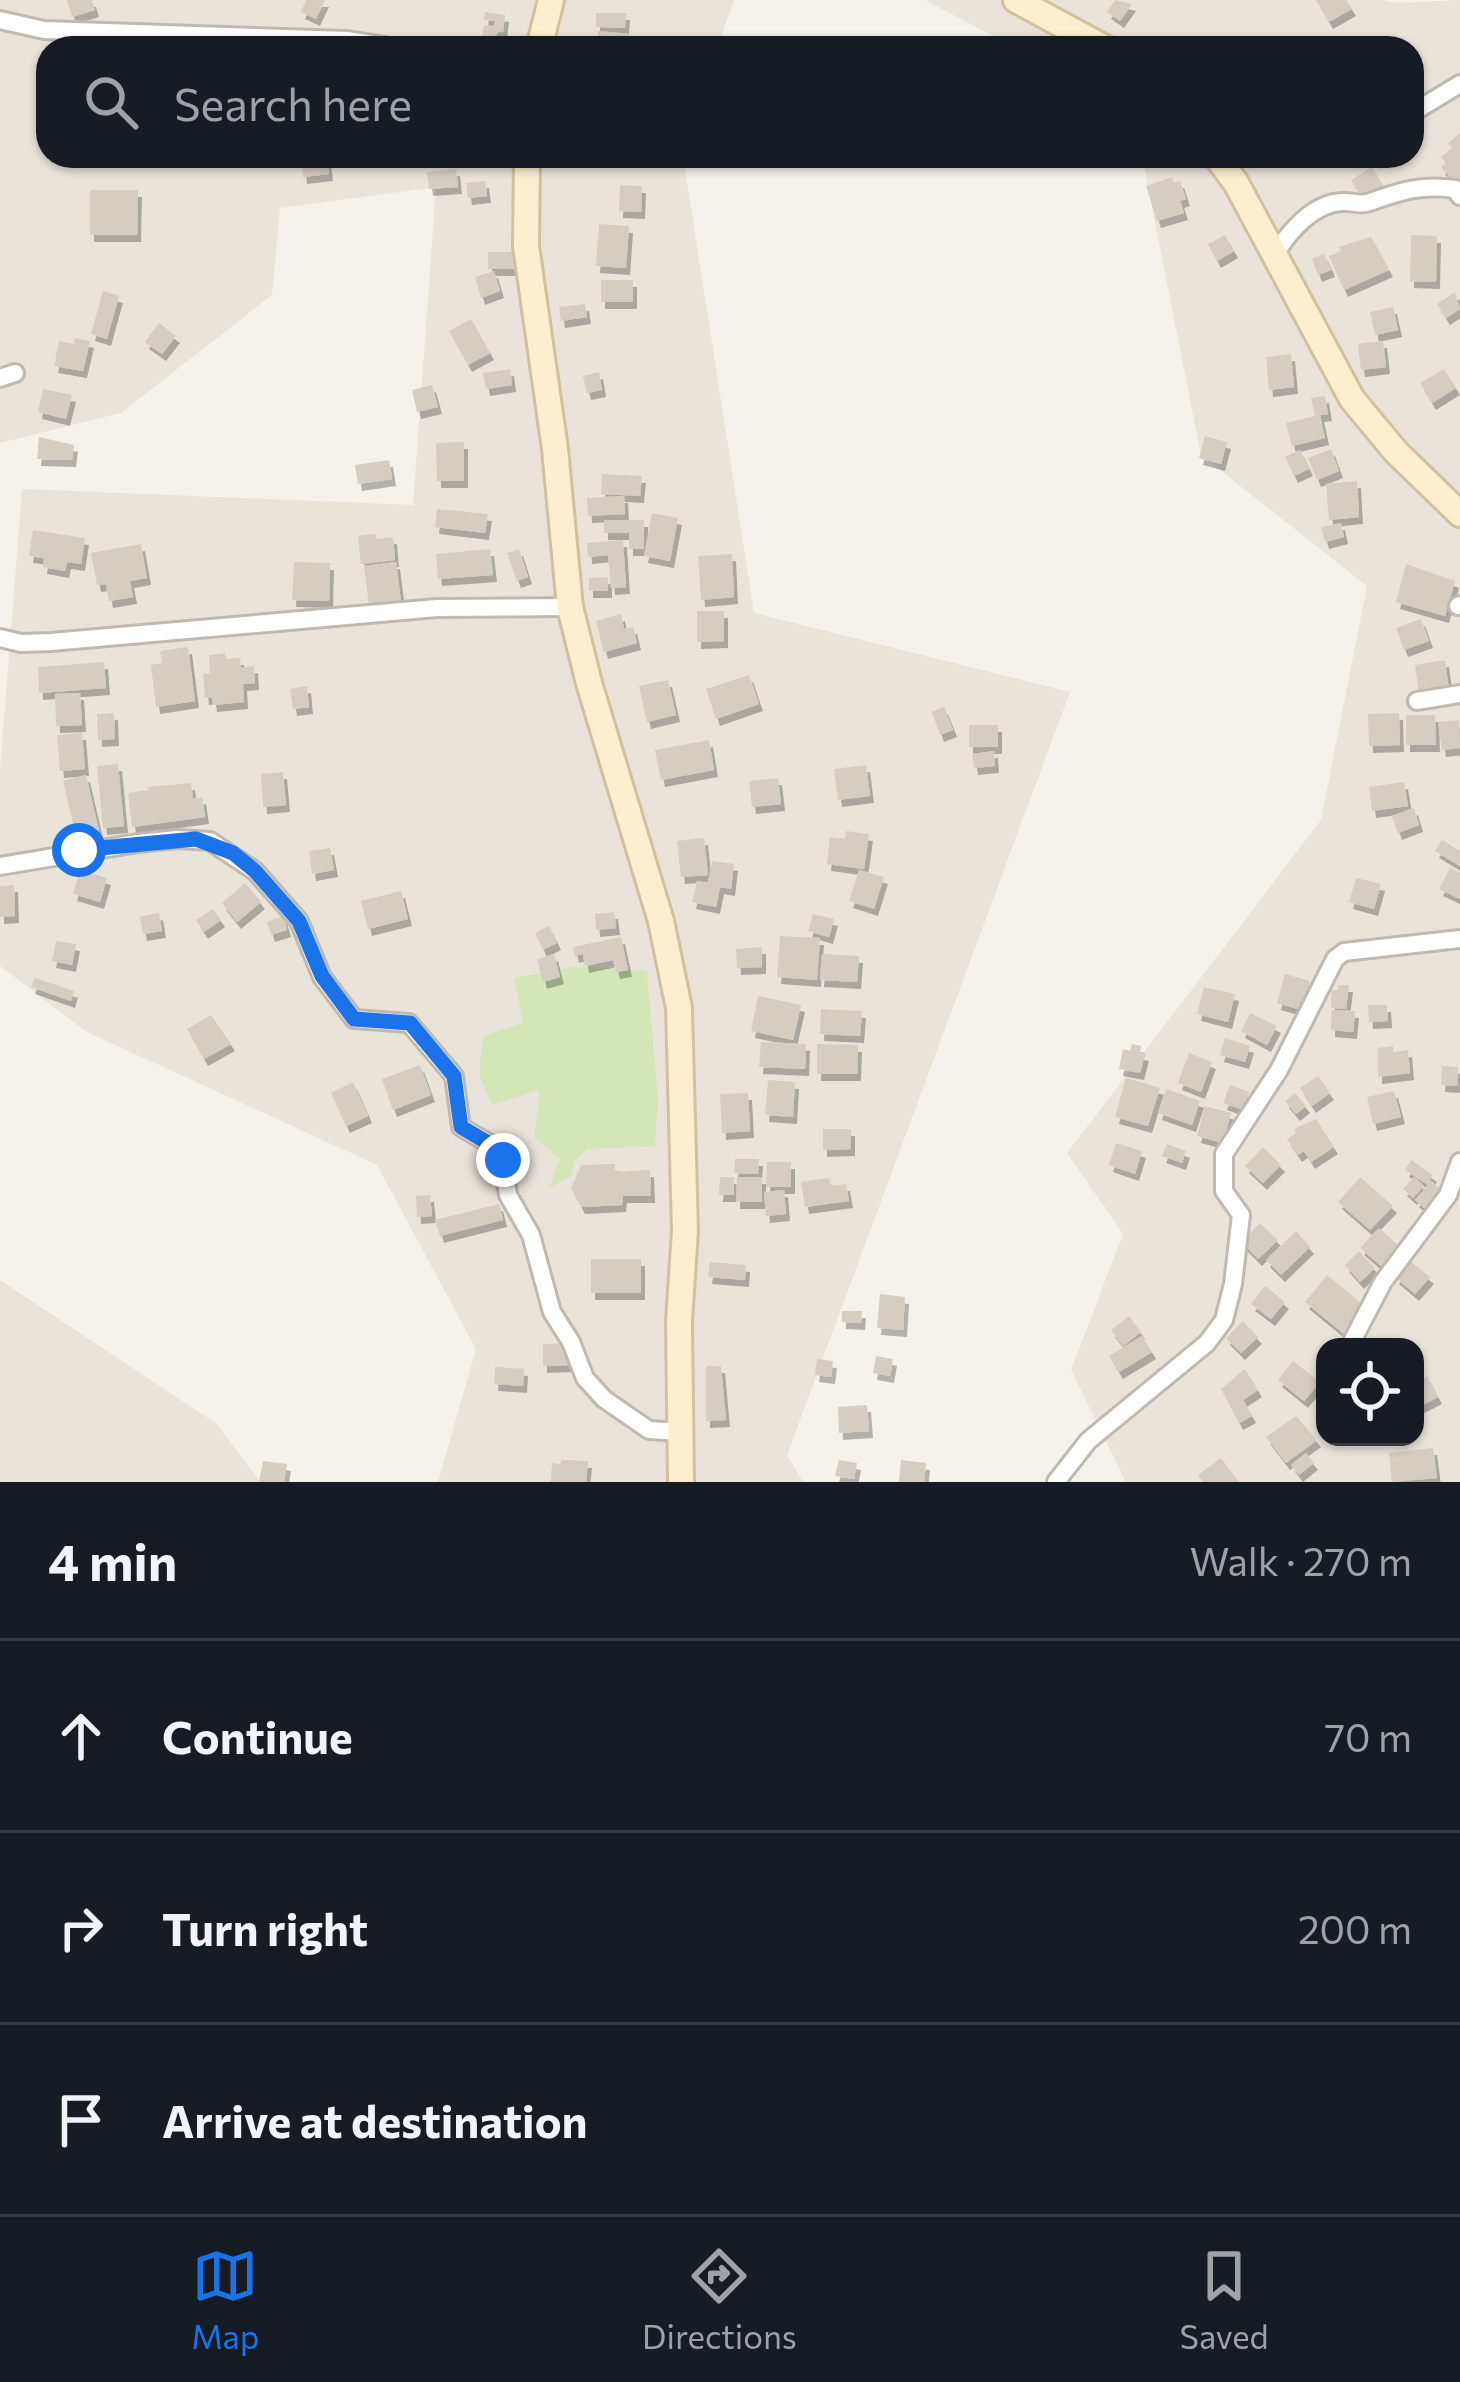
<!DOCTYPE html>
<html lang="en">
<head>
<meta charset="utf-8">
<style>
  body { margin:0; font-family:Commissioner,sans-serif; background:#242831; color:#f1f3f6 }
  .controls { position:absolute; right:36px; bottom:36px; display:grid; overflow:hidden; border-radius:24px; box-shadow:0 3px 9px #0004 }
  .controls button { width:108px; height:108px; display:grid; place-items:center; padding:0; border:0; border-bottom:3px solid #363941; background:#171b24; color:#f1f3f6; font:60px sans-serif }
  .stop { position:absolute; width:36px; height:36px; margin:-27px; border:9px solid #1a73e8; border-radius:50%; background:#fff }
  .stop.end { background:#1a73e8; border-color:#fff; box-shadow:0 3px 12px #0008 }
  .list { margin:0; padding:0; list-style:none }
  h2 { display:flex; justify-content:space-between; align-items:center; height:156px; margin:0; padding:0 48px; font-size:51px }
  h2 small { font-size:39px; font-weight:400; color:#9ea1a6 }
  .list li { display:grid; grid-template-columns:78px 1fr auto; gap:36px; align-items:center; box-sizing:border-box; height:192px; padding:0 48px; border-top:3px solid #363941 }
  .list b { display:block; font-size:45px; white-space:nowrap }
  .list em { font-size:39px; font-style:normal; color:#9ea1a6 }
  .icon { flex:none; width:66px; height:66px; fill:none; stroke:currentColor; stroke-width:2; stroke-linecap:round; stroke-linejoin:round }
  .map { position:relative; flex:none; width:1460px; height:1482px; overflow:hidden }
  .search { position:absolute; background:#171b24; box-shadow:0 3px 9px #0004; left:36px; right:36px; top:36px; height:132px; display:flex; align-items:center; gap:30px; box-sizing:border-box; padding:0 42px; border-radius:36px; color:#9ea1a6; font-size:45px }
  .sheet { height:732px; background:#171b24 }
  nav { display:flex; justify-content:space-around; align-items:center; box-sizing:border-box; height:168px; border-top:3px solid #363941; background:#171b24; font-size:33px; color:#9ea1a6 }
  nav a { display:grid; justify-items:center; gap:6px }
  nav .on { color:#1a73e8 }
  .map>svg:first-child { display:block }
</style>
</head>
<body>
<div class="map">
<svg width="1460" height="1482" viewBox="0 0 1460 1482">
  <defs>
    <filter id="shadow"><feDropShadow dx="4" dy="7" stdDeviation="0" flood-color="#0004"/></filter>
  </defs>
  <rect width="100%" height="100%" fill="#f5f2ec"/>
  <g fill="#e9e3da" fill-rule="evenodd">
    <path d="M0 0H734L717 48H48V156H683L754 613 1070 692 787 1455 803 1482H438L476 1349 377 1165 87 1032 0 966V770L22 489 413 505 436 187 280 208 272 295 121 413 0 443Z"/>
    <path d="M925 0H1383L1396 3 1460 0V1482H1126L1071 1370 1123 1234 1067 1153 1321 820 1367 586 1201 455 1142 156H1412V48H1016ZM1325 1347H1415V1437H1325Z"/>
    <path d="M0 1280 217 1424 260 1482H0Z"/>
  </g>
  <path fill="#d4e6b7" d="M577 966 647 971 658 1100 655 1146 587 1149 575 1160 571 1176 549 1188 560 1159 534 1137 540 1090 492 1105 479 1074 483 1036 523 1023 514 978Z"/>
  <g fill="#d6cdc2" filter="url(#shadow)">
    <path d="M67 0H92L95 10 72 17Z"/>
    <path d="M306 0H325L316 19 301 12Z"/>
    <path d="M1115 0 1132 4 1120 21 1107 12Z"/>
    <path d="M1316 0H1346L1352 9 1329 22Z"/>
    <path d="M485 12 505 15 503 32 497 31 496 39 482 37 484 25 494 26 495 21 484 20Z"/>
    <path d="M596 13H626L625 28 596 27Z"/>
    <path d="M598 31 629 34 628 48H598Z"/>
    <path d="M1460 133V184L1457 186 1441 167 1446 163 1441 157 1452 148 1448 143Z"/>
    <path d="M301 156H327L329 174 303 177Z"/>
    <path d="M1372 167 1385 189 1364 201 1351 180Z"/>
    <path d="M456 169 458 187 429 189 427 172Z"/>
    <path d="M1172 177 1174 183 1180 181 1186 199 1180 201 1184 213 1157 221 1146 186Z"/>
    <path d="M485 181 487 196 468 198 466 183Z"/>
    <path d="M620 185 642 186 641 212 619 211Z"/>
    <path d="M90 190H138L137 235H90Z"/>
    <path d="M599 224 629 226 626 268 596 266Z"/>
    <path d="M1225 235 1234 251 1217 261 1208 244Z"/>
    <path d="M1411 235 1437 236 1436 282 1410 281Z"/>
    <path d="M1371 237 1389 270 1344 290 1329 256 1341 251 1339 247Z"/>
    <rect x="488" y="252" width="26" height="17"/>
    <path d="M1324 254 1331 270 1318 275 1312 259Z"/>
    <path d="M494 271 500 291 481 298 475 277Z"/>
    <rect x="601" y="280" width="32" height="22"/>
    <path d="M103 291 119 296 107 339 91 334Z"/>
    <path d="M1455 292 1460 309 1446 318 1437 304Z"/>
    <path d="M585 304 587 317 561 321 559 307Z"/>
    <path d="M1393 307 1398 330 1375 335 1370 312Z"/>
    <path d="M471 319 490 353 468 365 449 331Z"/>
    <path d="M159 323 176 336 162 354 145 342Z"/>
    <path d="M75 338 90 341 83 371 54 366 59 341 74 344Z"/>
    <path d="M1383 341 1386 367 1361 370 1358 344Z"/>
    <path d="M1291 354 1294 387 1269 390 1266 357Z"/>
    <path d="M510 369 512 385 486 389 483 373Z"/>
    <path d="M1444 369 1456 388 1432 403 1420 383Z"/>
    <path d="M599 372 602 390 587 393 583 376Z"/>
    <path d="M432 385 438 407 417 412 412 390Z"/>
    <path d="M43 389 72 395 66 419 38 412Z"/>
    <path d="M1325 396 1328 414 1320 415 1325 438 1292 446 1286 423 1315 416 1311 398Z"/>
    <path d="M1205 436 1227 442 1221 464 1199 458Z"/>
    <path d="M39 437 74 445 72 460 37 459Z"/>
    <path d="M464 442V481H437L436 443Z"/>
    <path d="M1331 449 1339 471 1317 480 1308 458Z"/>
    <path d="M1300 450 1309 469 1294 476 1285 457Z"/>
    <path d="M389 460 392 479 358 484 355 465Z"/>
    <path d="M602 474 642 476 640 496 601 494Z"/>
    <path d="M1357 481 1359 517 1329 520 1326 484Z"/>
    <path d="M624 496 625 514 588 516 587 498Z"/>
    <path d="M437 509 488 514 485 533 435 527Z"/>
    <path d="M652 513 678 518 670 561 644 556Z"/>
    <path d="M604 520H644V549H629V533H604Z"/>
    <path d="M1341 523 1344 537 1325 542 1321 527Z"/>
    <path d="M33 530 85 538 81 564 67 562 65 571 43 567 44 558 29 556Z"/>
    <path d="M375 534 376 539 393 537 395 560 361 564 358 536Z"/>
    <path d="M623 540 626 587 611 588 608 555 588 557 587 543Z"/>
    <path d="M141 544 147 578 130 581 133 597 109 601 106 584 97 585 91 553Z"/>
    <path d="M490 549 493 575 438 579 436 554Z"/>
    <path d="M519 549 528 577 517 581 507 553Z"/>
    <path d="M732 554 734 597 701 600 698 556Z"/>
    <path d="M294 562 330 563 329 601 292 600Z"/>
    <path d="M396 562 402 609 370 613 364 566Z"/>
    <path d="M1406 564 1455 581 1445 616 1396 602Z"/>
    <path d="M608 577V591H589V578Z"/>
    <path d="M697 611H724V641L697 642Z"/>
    <path d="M621 614 624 629 633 627 637 643 604 652 596 621Z"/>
    <path d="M1421 619 1429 641 1404 650 1396 628Z"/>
    <path d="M188 647 195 701 156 707 151 665 162 663 160 651Z"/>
    <path d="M225 653 226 659 240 658 241 668 254 666 255 683 243 684 244 702 213 705 212 697 205 698 203 674 210 673 209 655Z"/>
    <path d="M1445 660 1449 690 1419 694 1415 665Z"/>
    <path d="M104 662 106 688 39 693 38 667Z"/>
    <path d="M749 675 759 704 716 719 706 689Z"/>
    <path d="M668 680 676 715 647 722 639 686Z"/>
    <path d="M307 686 309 707 293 709 290 689Z"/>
    <path d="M80 693 82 725 56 726 55 694Z"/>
    <path d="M944 707 953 730 940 735 932 712Z"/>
    <path d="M114 713 115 739 98 740 97 714Z"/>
    <path d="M1399 713 1400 745 1369 746 1368 714Z"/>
    <path d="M1406 715H1435L1436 745H1406Z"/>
    <path d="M1459 720 1460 748 1442 750 1438 722Z"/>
    <rect x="969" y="725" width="29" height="22"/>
    <path d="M82 733 85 769 60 771 57 735Z"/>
    <path d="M709 740 714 770 661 780 655 750Z"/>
    <path d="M994 751 995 766 974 768 972 754Z"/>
    <path d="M118 764 124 826 103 828 97 766Z"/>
    <path d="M866 765 870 796 838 800 834 769Z"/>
    <path d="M283 772 286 805 263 807 261 774Z"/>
    <path d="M86 775 99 831 76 836 63 781Z"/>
    <path d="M778 778 781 804 752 807 749 781Z"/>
    <path d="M1404 782 1408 806 1372 811 1369 787Z"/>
    <path d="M191 783 193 799 202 797 205 817 132 827 128 793 149 790 148 787Z"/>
    <path d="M1414 808 1419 825 1398 833 1392 816Z"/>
    <path d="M846 831 869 834 864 869 827 864 830 837 845 839Z"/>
    <path d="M704 838 708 875 681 877 677 841Z"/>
    <path d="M1442 840 1460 851V866L1435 851Z"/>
    <path d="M330 848 334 870 312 874 309 851Z"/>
    <path d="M712 861 734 864 731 889 720 887 716 907 692 902 697 881 708 883Z"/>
    <path d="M1450 868 1460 873V899L1439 889Z"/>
    <path d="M80 870 107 878 100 902 73 894Z"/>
    <path d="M859 870 884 877 874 909 849 901Z"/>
    <path d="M1356 878 1381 884 1374 909 1349 902Z"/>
    <path d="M245 883 261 902 237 922 222 903Z"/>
    <path d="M14 885 15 916 0 917V886Z"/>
    <path d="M401 891 408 919 368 929 361 901Z"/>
    <path d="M213 909 221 920 204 932 196 920Z"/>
    <path d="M614 912 616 928 596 930 595 914Z"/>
    <path d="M159 913 162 931 143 934 140 917Z"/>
    <path d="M813 914 834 919 829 937 808 931Z"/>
    <path d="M283 916 287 930 271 935 267 922Z"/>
    <path d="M549 926 557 943 543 950 535 933Z"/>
    <path d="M780 936 820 938 817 980 777 977Z"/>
    <path d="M621 937 628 970 616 972 613 960 585 966 583 954 575 956 573 947Z"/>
    <path d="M56 941 76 944 72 965 52 961Z"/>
    <path d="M762 947V967L737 968 736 949Z"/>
    <path d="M554 954 560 977 543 982 537 959Z"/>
    <path d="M822 954 859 956 857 982 820 980Z"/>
    <path d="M1285 974 1310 981 1301 1010 1277 1003Z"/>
    <path d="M35 978 74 991 71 1001 31 987Z"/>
    <path d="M1338 985H1349L1346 1009 1331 1008V990H1338Z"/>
    <path d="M1204 987 1235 994 1228 1022 1197 1014Z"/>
    <path d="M758 996 801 1005 793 1040 751 1031Z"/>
    <path d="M1368 1005H1387L1388 1021 1369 1022Z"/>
    <path d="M821 1009 862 1011 860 1036 820 1034Z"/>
    <path d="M1332 1010 1355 1011 1353 1032 1331 1030Z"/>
    <path d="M1250 1013 1277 1026 1267 1045 1241 1031Z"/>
    <path d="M211 1015 231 1044 204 1059 187 1029Z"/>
    <path d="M1225 1038 1250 1046 1245 1062 1220 1055Z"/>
    <path d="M761 1042 806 1044 805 1069 759 1067Z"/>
    <path d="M817 1044 858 1045 857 1074H817Z"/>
    <path d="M1132 1044 1141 1046 1140 1053 1145 1054 1140 1073 1119 1069 1123 1049 1130 1051Z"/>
    <path d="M1393 1046V1052L1408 1050 1410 1073 1378 1077V1048Z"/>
    <path d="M1189 1053 1212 1062 1201 1092 1178 1083Z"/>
    <path d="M420 1065 431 1095 393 1110 382 1079Z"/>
    <path d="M1442 1066 1458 1067 1457 1086 1441 1085Z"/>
    <path d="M1318 1076 1330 1093 1312 1106 1300 1088Z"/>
    <path d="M1126 1078 1160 1088 1148 1126 1115 1117Z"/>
    <path d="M768 1080 795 1082 793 1117 765 1115Z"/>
    <path d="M353 1082 368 1116 346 1126 331 1093Z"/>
    <path d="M1230 1085 1249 1092 1243 1110 1223 1103Z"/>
    <path d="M1166 1089 1200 1101 1192 1125 1158 1113Z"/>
    <path d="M1394 1091 1401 1117 1373 1124 1367 1097Z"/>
    <path d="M748 1093 750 1131 722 1133 720 1094Z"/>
    <path d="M1295 1093 1306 1106 1296 1114 1285 1101Z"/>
    <path d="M1205 1106 1231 1113 1223 1143 1197 1136Z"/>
    <path d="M1316 1119 1334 1147 1311 1162 1304 1151 1298 1155 1287 1139 1296 1133 1294 1129Z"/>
    <path d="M823 1129H851V1149L823 1150Z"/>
    <path d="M1116 1143 1142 1151 1135 1174 1109 1165Z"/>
    <path d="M1167 1144 1186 1151 1182 1163 1162 1156Z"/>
    <path d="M1263 1147 1281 1165 1263 1183 1245 1166Z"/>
    <path d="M735 1159H759L758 1174 734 1173Z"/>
    <path d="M1411 1160 1433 1175 1430 1180 1440 1189 1424 1208 1415 1200 1428 1185 1405 1170Z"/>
    <path d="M767 1162H791V1187H766Z"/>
    <path d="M615 1164V1172L650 1170 651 1196H623L622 1205 581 1207 571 1188 581 1165Z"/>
    <path d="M720 1177H734V1195H719Z"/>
    <path d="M737 1177H762V1202H736Z"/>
    <path d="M1360 1177 1393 1206 1370 1230 1338 1202Z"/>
    <path d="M1414 1177 1424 1186 1413 1198 1403 1189Z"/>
    <path d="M829 1178 831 1186 846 1184 849 1201 805 1207 801 1182Z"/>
    <path d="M784 1190 786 1214 766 1216 764 1192Z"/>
    <path d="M430 1195 432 1216 417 1217 416 1196Z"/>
    <path d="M499 1204 503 1220 440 1236 435 1220Z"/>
    <path d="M1260 1223 1278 1240 1258 1259 1241 1242Z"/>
    <path d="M1379 1228 1399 1246 1381 1266 1360 1248Z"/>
    <path d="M1296 1231 1310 1247 1281 1275 1266 1260Z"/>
    <path d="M1359 1251 1375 1268 1360 1282 1345 1265Z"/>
    <rect x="591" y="1259" width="50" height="34"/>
    <path d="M1409 1260 1430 1277 1415 1294 1395 1277Z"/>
    <path d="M710 1262 746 1265 745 1280 708 1277Z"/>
    <path d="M1327 1275 1366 1307 1344 1334 1305 1302Z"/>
    <path d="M1265 1286 1285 1302 1271 1319 1251 1304Z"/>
    <path d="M880 1294 905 1297 903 1330 877 1328Z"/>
    <path d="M842 1311H862L861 1323 842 1322Z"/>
    <path d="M1129 1316 1141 1332 1123 1346 1111 1330Z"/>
    <path d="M1243 1321 1258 1337 1241 1353 1226 1338Z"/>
    <path d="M1142 1336 1152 1352 1119 1372 1109 1356Z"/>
    <path d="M568 1343 569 1365 543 1366V1344Z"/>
    <path d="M876 1356 893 1359 890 1376 873 1373Z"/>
    <path d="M817 1359 833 1361 831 1377 815 1375Z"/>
    <path d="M1293 1361 1320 1382 1304 1401 1278 1380Z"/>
    <path d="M706 1366H721L726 1420 706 1421Z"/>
    <path d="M495 1367 524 1369 523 1386 494 1384Z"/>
    <path d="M1245 1369 1258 1390 1243 1400 1252 1416 1239 1423 1221 1389Z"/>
    <path d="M1427 1376 1438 1397 1415 1409V1383Z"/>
    <path d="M867 1405 869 1431 839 1433 838 1407Z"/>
    <path d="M1296 1416 1317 1440 1286 1463 1266 1437Z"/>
    <path d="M1433 1448 1437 1478 1392 1482 1389 1453Z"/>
    <path d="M1306 1453 1314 1463 1299 1475 1291 1465Z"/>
    <path d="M1221 1458 1239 1482H1203L1198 1475Z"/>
    <path d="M562 1460 588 1461 586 1482H551L552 1463 560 1464Z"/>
    <path d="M839 1460 857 1463 854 1479 835 1476Z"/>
    <path d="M901 1460 926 1463 924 1482H899Z"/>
    <path d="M263 1461 287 1464 284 1482H259Z"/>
  </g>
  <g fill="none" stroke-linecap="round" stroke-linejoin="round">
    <defs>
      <g id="street">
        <path d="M0 20 44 30 347 40 398 48"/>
        <path d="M1412 113 1460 84"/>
        <path d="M1275 254C1289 232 1313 203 1342 202 1353 201 1359 206 1370 202 1401 191 1422 184 1455 189L1460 196"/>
        <path d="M0 378 15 373"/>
        <path d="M1458 606 1460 605"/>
        <path d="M0 638 21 643 51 642 437 608 570 607"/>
        <path d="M1417 701 1460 694"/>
        <path d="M0 866 138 843 177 839 210 841 255 871 299 921 322 977 354 1019 409 1023 454 1076 461 1127 495 1147 503 1160 508 1195 531 1235 552 1312 571 1342 585 1378 604 1399 649 1430 681 1432"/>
        <path d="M1349 1347 1383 1282 1448 1195 1460 1162"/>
        <path d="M1056 1482 1088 1441 1207 1343 1224 1320 1233 1284 1241 1215 1224 1191V1154L1279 1070 1335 959 1344 952 1460 939"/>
      </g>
      <g id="secondary">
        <path d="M1016 0 1105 48"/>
        <path d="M539 48 551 0"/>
        <path d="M527 156 526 246 555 449 570 607 589 683 661 921 679 1008 685 1231 679 1321 681 1482"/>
        <path d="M1216 156 1236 183 1352 399 1396 452 1460 514"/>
      </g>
    </defs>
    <use href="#street" stroke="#c0b9af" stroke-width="22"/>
    <use href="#secondary" stroke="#d2c19e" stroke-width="30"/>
    <use href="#street" stroke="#fff" stroke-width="16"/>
    <use href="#secondary" stroke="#fceecf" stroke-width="24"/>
  </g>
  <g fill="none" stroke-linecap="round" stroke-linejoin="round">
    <path stroke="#1a73e8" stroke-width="15" d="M79 850 196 839 233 853 255 871 299 921 322 976 354 1019 410 1023 454 1076 461 1127 495 1147 503 1160"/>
  </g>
</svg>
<div class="controls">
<button><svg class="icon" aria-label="locate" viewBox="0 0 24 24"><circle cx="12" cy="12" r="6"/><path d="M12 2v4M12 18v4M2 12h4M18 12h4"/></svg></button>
</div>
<div class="stop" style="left:79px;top:850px"></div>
<div class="stop end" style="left:503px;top:1160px"></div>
<div class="search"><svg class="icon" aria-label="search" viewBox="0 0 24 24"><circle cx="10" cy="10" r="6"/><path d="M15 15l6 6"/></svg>Search here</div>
</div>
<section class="sheet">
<h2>4 min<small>Walk · 270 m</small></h2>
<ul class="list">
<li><svg class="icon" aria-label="ahead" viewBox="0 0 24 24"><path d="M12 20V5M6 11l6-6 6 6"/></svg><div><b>Continue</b></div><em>70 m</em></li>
<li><svg class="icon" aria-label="right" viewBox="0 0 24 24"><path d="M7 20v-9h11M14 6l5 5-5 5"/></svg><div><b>Turn right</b></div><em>200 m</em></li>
<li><svg class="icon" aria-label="arrive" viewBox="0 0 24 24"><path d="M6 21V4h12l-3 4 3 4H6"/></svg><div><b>Arrive at destination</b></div></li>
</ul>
</section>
<nav>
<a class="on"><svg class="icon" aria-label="map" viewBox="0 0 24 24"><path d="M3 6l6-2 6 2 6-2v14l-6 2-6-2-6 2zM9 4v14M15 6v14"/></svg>Map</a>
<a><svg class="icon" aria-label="directions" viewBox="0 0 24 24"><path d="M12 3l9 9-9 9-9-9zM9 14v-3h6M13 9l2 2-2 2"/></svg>Directions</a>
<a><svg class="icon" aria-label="saved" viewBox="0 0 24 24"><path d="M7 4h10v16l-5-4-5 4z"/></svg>Saved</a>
</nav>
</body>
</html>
